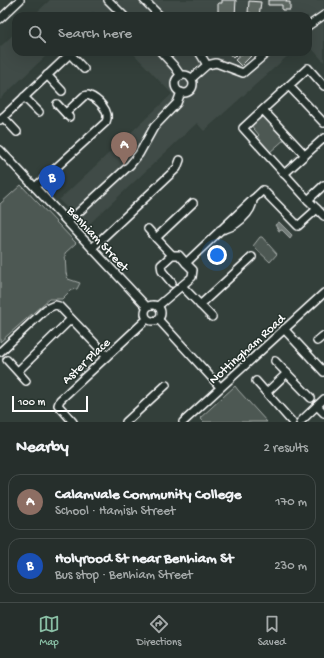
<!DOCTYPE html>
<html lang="en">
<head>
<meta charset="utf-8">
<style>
  body { margin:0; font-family:"Gochi Hand",sans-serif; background:#323b38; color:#f1f3f6 }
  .scale { position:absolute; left:12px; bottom:10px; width:76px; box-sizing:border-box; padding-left:4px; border:2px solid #fff; border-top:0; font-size:11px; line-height:14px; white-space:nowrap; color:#fff; -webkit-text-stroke:3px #26332d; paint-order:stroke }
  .you { position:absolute; left:217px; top:255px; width:14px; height:14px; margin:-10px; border:3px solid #fff; border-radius:50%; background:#1a73e8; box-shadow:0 0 0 6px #1a73e833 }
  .badge { display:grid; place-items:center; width:26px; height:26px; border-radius:50%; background:#8abfa5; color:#fff; font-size:13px; font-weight:700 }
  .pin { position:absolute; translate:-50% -33px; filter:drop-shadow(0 1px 2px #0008) }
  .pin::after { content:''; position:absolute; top:21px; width:14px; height:12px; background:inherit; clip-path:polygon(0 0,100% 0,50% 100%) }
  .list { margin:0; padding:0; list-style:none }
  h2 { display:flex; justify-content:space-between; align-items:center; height:52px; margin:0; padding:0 16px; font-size:17px }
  h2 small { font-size:13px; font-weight:400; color:#a4a9a9 }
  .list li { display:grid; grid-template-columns:26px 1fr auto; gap:12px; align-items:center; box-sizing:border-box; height:56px; margin:0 8px 8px; padding:0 8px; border:1px solid #424a48; border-radius:12px }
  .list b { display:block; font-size:15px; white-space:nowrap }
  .list p { margin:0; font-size:13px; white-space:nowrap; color:#a4a9a9 }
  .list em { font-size:13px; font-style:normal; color:#a4a9a9 }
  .icon { flex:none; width:22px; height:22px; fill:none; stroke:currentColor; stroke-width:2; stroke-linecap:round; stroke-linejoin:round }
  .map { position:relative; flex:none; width:324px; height:422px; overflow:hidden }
  .search { position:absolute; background:#262f2c; box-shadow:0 4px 16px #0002; left:12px; right:12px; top:12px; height:44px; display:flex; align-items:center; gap:10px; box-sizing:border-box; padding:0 14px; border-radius:12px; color:#a4a9a9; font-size:15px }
  .sheet { height:180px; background:#262f2c }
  nav { display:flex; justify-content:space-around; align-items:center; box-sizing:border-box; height:56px; border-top:1px solid #424a48; background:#262f2c; font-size:11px; color:#a4a9a9 }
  nav a { display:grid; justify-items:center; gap:2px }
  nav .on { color:#8abfa5 }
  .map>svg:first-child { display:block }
</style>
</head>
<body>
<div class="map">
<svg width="324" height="422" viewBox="0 0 324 422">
  <rect width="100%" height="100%" fill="#333f3a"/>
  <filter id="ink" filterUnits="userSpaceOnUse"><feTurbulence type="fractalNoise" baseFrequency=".025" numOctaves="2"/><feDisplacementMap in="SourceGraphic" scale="8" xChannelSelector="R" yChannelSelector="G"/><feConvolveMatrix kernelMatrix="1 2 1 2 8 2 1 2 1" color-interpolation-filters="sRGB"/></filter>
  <g filter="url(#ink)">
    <g fill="#404c47">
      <path d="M50 0H324V62L308 44V16H97L93 12 89 16H33Z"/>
      <path d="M16 32V52H50L0 99V47Z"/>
      <path d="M132 52H292L204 131 197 123 86 227 59 200 172 94Z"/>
    </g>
    <g fill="#4d5853" stroke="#a6aca9">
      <path d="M262 113 286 138 269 153 256 138 259 135 250 124Z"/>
      <path d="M21 185 76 243 65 253 66 273 68 279 80 283 77 289 71 290 62 299H49L0 342V204Z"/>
      <path d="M260 237H262L277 254 270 262 253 246Z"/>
      <path d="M235 386 238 390 267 422H204L200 418Z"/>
    </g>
    <path fill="#737b78" stroke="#abb0ae" d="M279 222 292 235 290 238 282 230 279 231 275 225Z"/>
    <g fill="#5f6964" stroke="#fff">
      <path d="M222 0H236L235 16H221V14H218V3H222Z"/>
      <path d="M268 0H287L286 2H290V10H282V5H268Z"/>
      <path d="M249 1 261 2 259 16H251V13H248Z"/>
      <path d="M228 52H239L233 58Z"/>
      <path d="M244 52H246L251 56 241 66 235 60Z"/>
    </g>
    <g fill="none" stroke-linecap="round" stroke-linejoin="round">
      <defs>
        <g id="minor">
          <path d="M108 0 124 16"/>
          <path d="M144 0 160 16"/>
          <path d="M0 19 20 0"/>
          <path d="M308 26 324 15"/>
          <path d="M161 52 174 66 181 76"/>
          <path d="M199 52 207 65"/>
          <path d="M70 54 84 69"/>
          <path d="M47 75 62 91"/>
          <circle cx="184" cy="84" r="9"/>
          <path d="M191 79 207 65 216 63 243 73 268 52"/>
          <path d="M289 86 324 123"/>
          <path d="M24 97 39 112"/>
          <path d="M57 104 69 117"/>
          <path d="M263 110 305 155"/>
          <path d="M3 117 17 132"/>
          <path d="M0 120 72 52"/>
          <path d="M0 150 147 307"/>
          <path d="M284 174 324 138"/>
          <path d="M324 185 308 200 324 216"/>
          <path d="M35 187 106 122C111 111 98 99 88 95L84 96 66 113"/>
          <path d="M308 200 243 128 308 68 324 86"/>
          <path d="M68 222 130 165 139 154 154 127 177 103 181 92"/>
          <path d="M148 229 156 238"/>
          <path d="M220 230C234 229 253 213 253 199"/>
          <path d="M92 248 177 168 180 160"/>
          <path d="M172 255 156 238 193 203"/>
          <path d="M172 283 162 271 161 265 172 255H179L186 263"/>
          <path d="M182 286 212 317"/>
          <circle cx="153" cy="313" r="8"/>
          <path d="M200 305 252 257"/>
          <path d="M158 306 192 277 193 270 186 263 263 190 298 226 317 209"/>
          <path d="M158 319 220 387"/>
          <path d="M284 329 324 372"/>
          <path d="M317 341 323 336"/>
          <path d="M0 352 46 309 55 305 59 306 107 356"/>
          <path d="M7 360 26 381"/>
          <path d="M275 361 311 398"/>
          <path d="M18 371 71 319"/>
          <path d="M256 381 292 422"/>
          <path d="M267 392 287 373"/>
          <path d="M317 406 324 413"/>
          <path d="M73 422 58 405 60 400 147 319"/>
          <path d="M126 422 166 385"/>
          <path d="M183 422 324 293"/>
          <path d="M300 422 324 399"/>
        </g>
      </defs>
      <use href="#minor" stroke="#fff" stroke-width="10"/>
      <use href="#minor" stroke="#26332d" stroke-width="7"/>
    </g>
  </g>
  <g text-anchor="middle" stroke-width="3" stroke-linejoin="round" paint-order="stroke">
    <g font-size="13" fill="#fff" stroke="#26332d">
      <text transform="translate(99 238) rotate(47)" y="5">Benhiam Street</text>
      <text transform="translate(246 348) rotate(-42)" y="5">Nottingham Road</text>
      <text transform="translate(85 360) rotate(-43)" y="5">Aster Place</text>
    </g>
  </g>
</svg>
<div class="scale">100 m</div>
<div class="you"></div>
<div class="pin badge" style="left:124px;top:165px;background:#8d6e63">A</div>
<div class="pin badge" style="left:52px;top:198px;background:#1a4fb4">B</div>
<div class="search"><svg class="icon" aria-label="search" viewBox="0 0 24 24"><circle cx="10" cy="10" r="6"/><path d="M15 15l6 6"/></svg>Search here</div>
</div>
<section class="sheet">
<h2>Nearby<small>2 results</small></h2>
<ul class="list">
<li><span class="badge" style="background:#8d6e63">A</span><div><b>Calamvale Community College</b><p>School · Hamish Street</p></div><em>170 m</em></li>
<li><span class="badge" style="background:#1a4fb4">B</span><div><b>Holyrood St near Benhiam St</b><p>Bus stop · Benhiam Street</p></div><em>230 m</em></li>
</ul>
</section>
<nav>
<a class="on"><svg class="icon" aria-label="map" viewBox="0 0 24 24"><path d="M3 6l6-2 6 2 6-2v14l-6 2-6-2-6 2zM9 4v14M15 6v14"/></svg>Map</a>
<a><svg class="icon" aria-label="directions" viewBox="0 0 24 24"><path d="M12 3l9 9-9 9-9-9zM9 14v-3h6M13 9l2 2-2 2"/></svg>Directions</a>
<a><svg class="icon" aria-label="saved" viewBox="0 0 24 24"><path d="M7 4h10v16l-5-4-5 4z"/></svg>Saved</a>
</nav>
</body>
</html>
